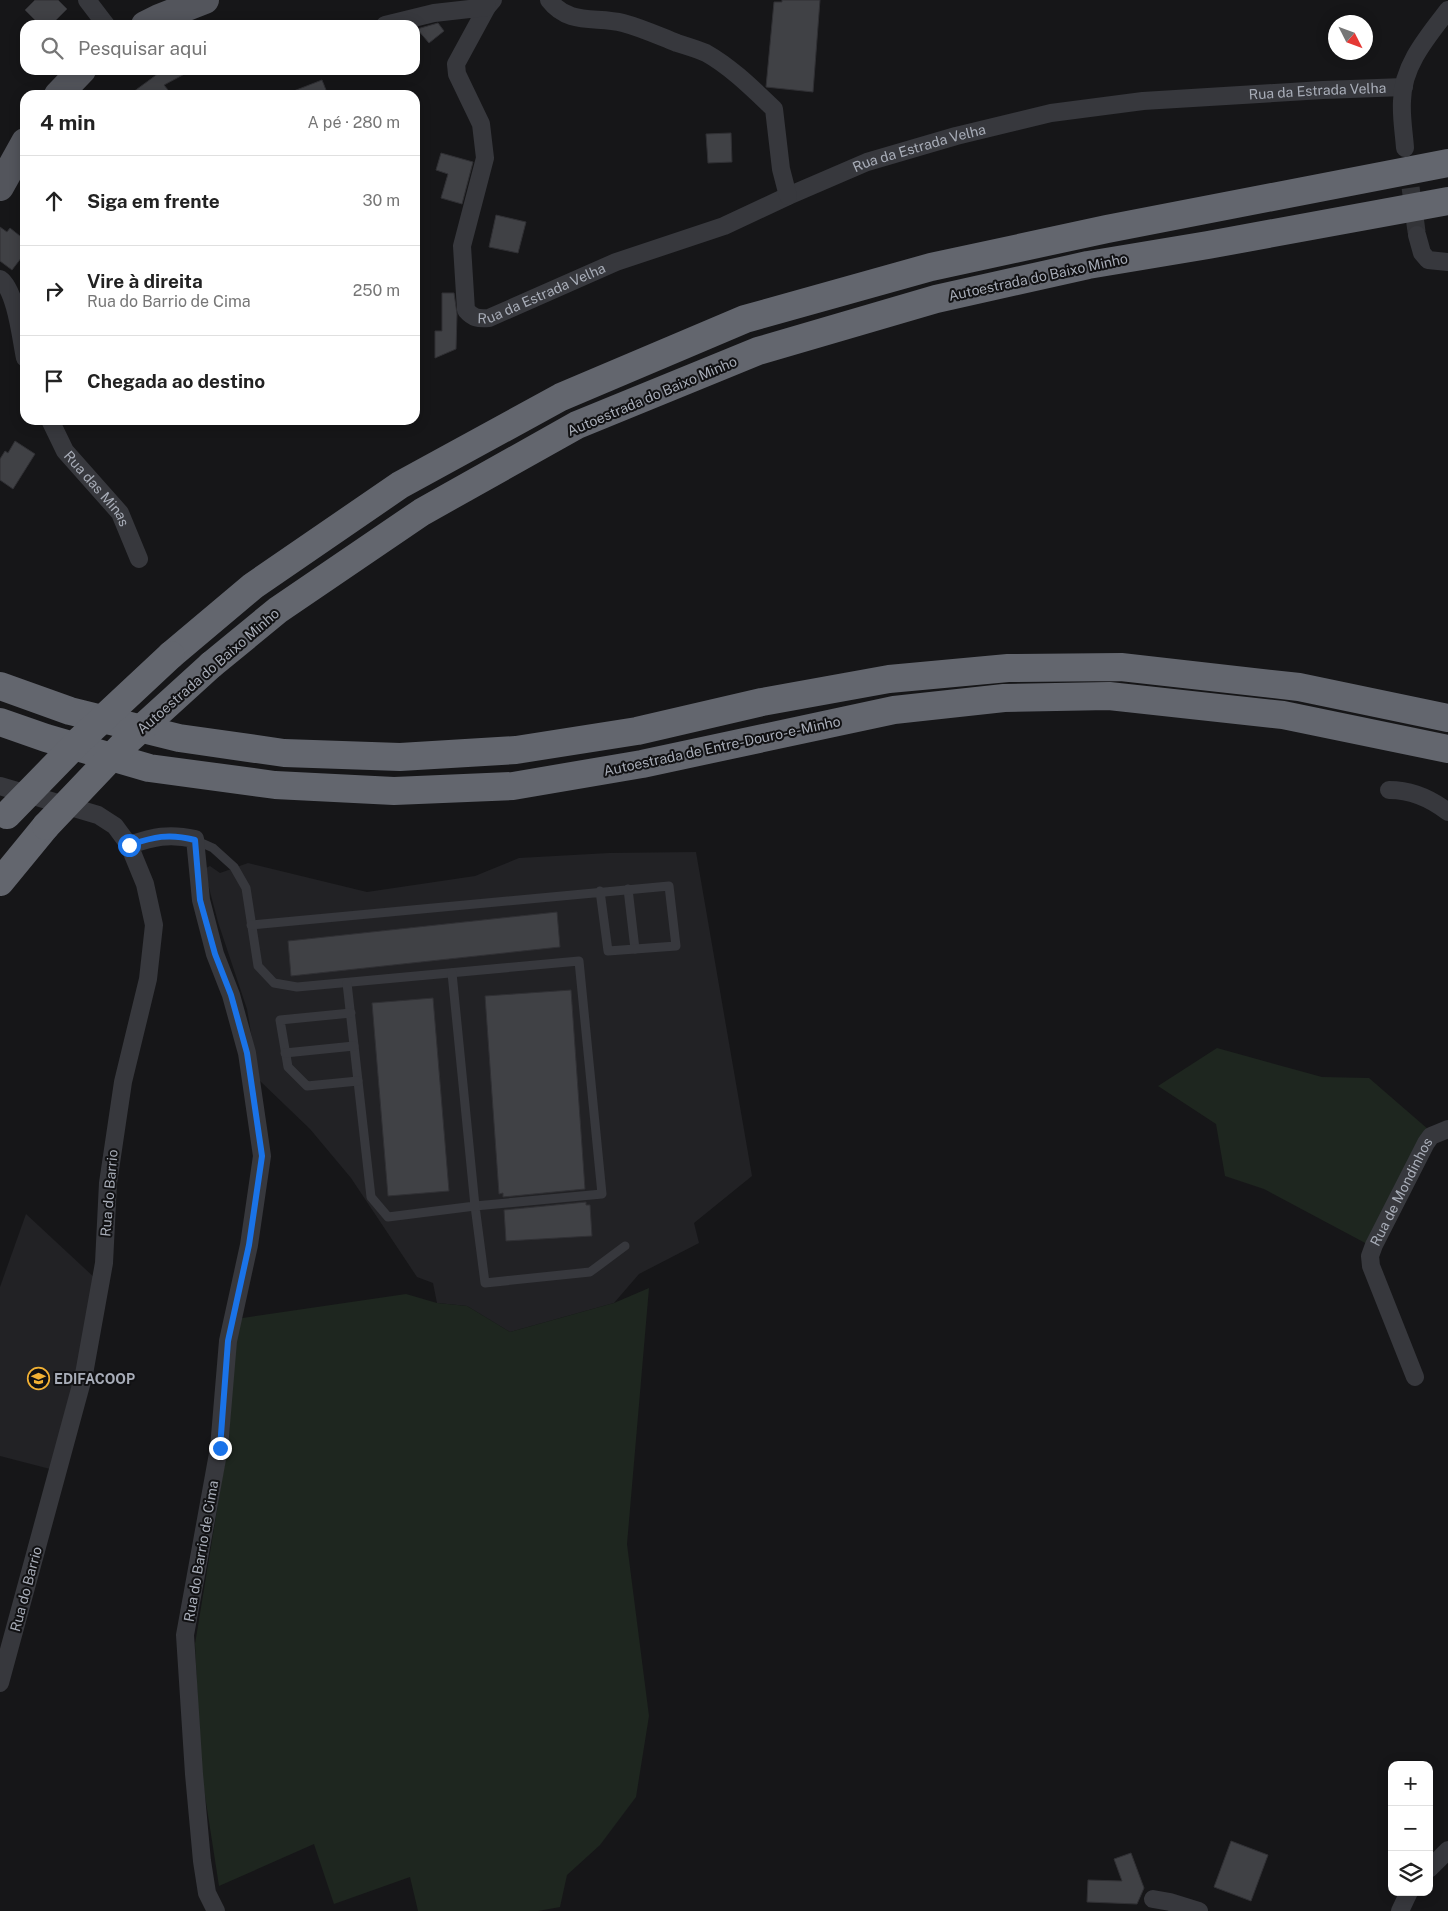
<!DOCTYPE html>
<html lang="pt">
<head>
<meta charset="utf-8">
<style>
  body { margin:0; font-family:"Public Sans",sans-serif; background:#f2f2f2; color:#222 }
  .controls { position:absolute; right:15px; bottom:15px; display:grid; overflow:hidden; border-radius:10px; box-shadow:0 2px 12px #0003 }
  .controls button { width:45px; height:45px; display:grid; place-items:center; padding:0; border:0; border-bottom:1px solid #e0e0e0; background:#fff; color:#222; font:25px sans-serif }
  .compass { position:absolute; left:1328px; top:15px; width:45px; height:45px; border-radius:50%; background:#fff; box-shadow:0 2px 12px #0003; rotate:132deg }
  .stop { position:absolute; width:15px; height:15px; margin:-11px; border:4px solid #1a73e8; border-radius:50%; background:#fff }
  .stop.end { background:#1a73e8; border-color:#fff; box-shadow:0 1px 5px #0008 }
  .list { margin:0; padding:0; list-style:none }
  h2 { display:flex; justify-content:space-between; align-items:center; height:65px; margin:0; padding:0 20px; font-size:21px }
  h2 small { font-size:16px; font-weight:400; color:#767676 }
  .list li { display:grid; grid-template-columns:32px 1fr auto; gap:15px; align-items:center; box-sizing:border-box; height:90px; padding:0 20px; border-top:1px solid #e0e0e0 }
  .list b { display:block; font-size:19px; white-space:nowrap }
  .list p { margin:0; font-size:16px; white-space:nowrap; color:#767676 }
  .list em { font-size:16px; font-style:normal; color:#767676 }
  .icon { flex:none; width:28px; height:28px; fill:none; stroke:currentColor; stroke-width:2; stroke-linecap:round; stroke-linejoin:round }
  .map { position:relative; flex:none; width:1448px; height:1911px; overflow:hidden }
  .search { position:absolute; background:#fff; box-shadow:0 2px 12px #0003; left:20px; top:20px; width:400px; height:55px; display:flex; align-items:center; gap:12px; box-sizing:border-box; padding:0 18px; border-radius:15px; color:#767676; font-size:19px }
  .panel { position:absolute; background:#fff; box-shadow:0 2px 12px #0003; left:20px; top:90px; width:400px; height:335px; border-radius:15px }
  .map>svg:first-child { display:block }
</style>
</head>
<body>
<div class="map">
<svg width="1448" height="1911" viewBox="0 0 1448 1911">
  <rect width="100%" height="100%" fill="#161618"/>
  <g fill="#222225">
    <path d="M696 852 752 1176 694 1223 699 1243 639 1274 614 1303 510 1332 467 1306 437 1303 433 1283 417 1277 351 1178 310 1129 259 1080 247 1009 218 922 204 869 210 866 220 873 248 863 367 892 475 876 519 858 609 853Z"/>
    <path d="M26 1214 97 1280 54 1470 0 1456V1287Z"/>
  </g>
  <g fill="#1e261f">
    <path d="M1217 1048 1322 1077 1369 1078 1429 1130 1369 1245 1264 1189 1225 1176 1216 1124 1158 1086Z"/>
    <path d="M649 1288 627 1544 649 1716 636 1797 600 1845 567 1875 560 1907 538 1911H418L410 1877 334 1904 314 1844 219 1886 201 1770 195 1644 229 1437 236 1319 406 1294 437 1303 467 1306 510 1332 614 1303Z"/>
  </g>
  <g fill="#404145" stroke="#303034">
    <path d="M35 0H58L67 9 51 25H40L25 10Z"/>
    <path d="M782 0H820L813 92 766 87 774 2H782Z"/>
    <path d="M438 23 444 31 429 43 417 29Z"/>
    <path d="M163 70H192L164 85 172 95H129Z"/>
    <path d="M322 80 328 95H286V94Z"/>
    <path d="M731 133 732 162 708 163 706 134Z"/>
    <path d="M441 153 473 162 462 204 441 198 448 174 436 170Z"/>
    <path d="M496 215 526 222 518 253 489 247Z"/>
    <path d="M0 227 7 232 10 228 25 240V253L12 270 0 261Z"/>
    <path d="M442 293H454L457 314 456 349 435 358V331H442Z"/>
    <path d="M15 441 35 454 13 489 0 480V459L5 451 8 453Z"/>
    <path d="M557 912 560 947 291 976 288 941Z"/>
    <path d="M571 990 585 1189 503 1197V1193L499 1194 485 996Z"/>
    <path d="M433 998 449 1191 388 1196 372 1003Z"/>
    <path d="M586 1202V1205H590L592 1236 506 1241 504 1210Z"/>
    <path d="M1231 1841 1268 1855 1251 1901 1214 1887Z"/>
    <path d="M1131 1853 1144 1888 1137 1904 1087 1902 1088 1880 1122 1881 1114 1859Z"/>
  </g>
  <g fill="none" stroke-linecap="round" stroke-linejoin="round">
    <path stroke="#333438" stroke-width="18" stroke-dasharray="18 9" stroke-linecap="butt" d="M1407 161 1417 235"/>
    <g stroke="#37383d" stroke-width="9">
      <path d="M195 840 213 848 234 867 246 888 258 966 274 983 297 987 579 961 602 1194 475 1206 485 1283 590 1272 625 1246"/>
      <path d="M628 889 635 949"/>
      <path d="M251 925 669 886 676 946 608 951 600 891"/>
      <path d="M347 983 371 1197 388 1217 475 1206 452 973"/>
      <path d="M351 1013 280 1020 288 1067 307 1086 358 1081"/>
      <path d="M285 1053 354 1046"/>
    </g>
    <g stroke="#37383d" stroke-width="18">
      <path d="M87 0 106 25"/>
      <path id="s1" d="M493 0 487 7 456 64 457 74 481 124 485 158 462 246 466 310C473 318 478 319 489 318L616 262 724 226 788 196 867 162 956 136 1051 113 1143 101 1323 90 1404 87"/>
      <path d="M549 0C569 26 596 16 623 23 642 28 659 36 677 43 686 46 697 49 706 53 731 67 753 89 774 109L781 169 788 196"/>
      <path d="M385 25 434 13 487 7"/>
      <path d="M1405 148C1404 133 1401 117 1402 101 1402 66 1428 36 1448 10"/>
      <path d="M1417 235 1422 253 1428 260 1448 262"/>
      <path d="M0 279C16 290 21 339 25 358"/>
      <path id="s2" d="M50 420 65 451 120 513 139 559"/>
      <path d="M0 786 98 815 115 826 129 845 145 884 154 925 148 979 123 1082 108 1183 104 1263 84 1374 0 1683"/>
      <path d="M1389 790C1411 790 1430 798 1448 812"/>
      <path d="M129 845C154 837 168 833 195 839L201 900 215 954 231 995 247 1053 262 1156 249 1245 228 1341 219 1448 185 1635 194 1774 202 1861 207 1893 216 1911"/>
      <path id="s3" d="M1415 1377 1371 1266 1370 1256 1374 1245 1426 1143 1431 1136 1448 1129"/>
      <path d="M1429 1869 1448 1850"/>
      <path d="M1153 1899 1170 1902 1199 1911"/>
      <path d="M1400 1911 1409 1892"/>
    </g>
    <g stroke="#53555c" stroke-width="28">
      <path d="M145 25 159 18 205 0"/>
      <path d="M58 95 82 70"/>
      <path d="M0 187 25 142"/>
    </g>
    <g stroke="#63666e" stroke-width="28">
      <path d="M171 655 253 586 400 485 561 397 745 319 931 267 1107 229 1448 163"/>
      <path d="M211 665 278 610 422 512 577 425 758 351 936 299 1088 265 1208 245 1448 201"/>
      <path d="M0 686 70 711 179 738 284 753 400 757 516 750 637 731 762 702 889 679 1008 668 1121 667 1299 687 1448 718"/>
      <path d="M0 722 46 738 149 768 275 785 394 791 513 786 642 764 894 710 1004 698 1109 696 1283 715 1448 749"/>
      <path d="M0 882 46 826"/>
    </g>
    <g stroke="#63666e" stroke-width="28">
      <path d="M7 815 80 740 171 655"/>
      <path d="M46 826 123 745 211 665"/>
    </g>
  </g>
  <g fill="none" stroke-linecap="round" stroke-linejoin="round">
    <path stroke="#1a73e8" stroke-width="6" d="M129 845C154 837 168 833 195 840L200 900 215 954 231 995 247 1053 262 1156 249 1245 228 1341 220 1448"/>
  </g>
  <defs>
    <symbol id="school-ring" viewBox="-11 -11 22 22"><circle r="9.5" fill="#111113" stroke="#f2b134" stroke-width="1.5"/><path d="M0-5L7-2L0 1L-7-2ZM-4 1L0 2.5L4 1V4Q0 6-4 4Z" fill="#f2b134"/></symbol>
  </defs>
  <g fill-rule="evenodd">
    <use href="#school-ring" x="26" y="1366" width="25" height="25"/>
  </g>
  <g text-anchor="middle" stroke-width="4" stroke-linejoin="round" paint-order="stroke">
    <g font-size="14" fill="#a8adb8" stroke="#111113">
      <text dy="5" stroke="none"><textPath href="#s1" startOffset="1222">Rua da Estrada Velha</textPath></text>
      <text dy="5" stroke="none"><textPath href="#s1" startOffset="818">Rua da Estrada Velha</textPath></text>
      <text transform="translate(1038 277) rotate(-12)" y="5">Autoestrada do Baixo Minho</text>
      <text dy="5" stroke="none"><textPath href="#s1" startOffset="412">Rua da Estrada Velha</textPath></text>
      <text transform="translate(652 396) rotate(-23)" y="5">Autoestrada do Baixo Minho</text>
      <text dy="5" stroke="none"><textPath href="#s2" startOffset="84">Rua das Minas</textPath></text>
      <text transform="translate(208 671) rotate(-41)" y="5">Autoestrada do Baixo Minho</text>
      <text transform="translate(722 746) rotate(-12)" y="5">Autoestrada de Entre-Douro-e-Minho</text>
      <text transform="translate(109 1193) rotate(-85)" y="5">Rua do Barrio</text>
      <text dy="5" stroke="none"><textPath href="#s3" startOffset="201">Rua de Mondinhos</textPath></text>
      <text transform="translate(201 1551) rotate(-80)" y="5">Rua do Barrio de Cima</text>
      <text transform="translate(26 1589) rotate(-75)" y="5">Rua do Barrio</text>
    </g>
    <g font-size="14" font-weight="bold" fill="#a8adb8" stroke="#111113" text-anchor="start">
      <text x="54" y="1384">EDIFACOOP</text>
    </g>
  </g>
</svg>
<div class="controls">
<button>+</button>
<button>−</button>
<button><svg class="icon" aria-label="layers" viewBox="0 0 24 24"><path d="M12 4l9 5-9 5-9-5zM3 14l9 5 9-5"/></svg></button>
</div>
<svg class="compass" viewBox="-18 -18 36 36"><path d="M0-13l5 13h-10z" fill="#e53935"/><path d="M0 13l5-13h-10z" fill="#767676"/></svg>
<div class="stop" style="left:129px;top:845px"></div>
<div class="stop end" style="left:220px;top:1448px"></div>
<div class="search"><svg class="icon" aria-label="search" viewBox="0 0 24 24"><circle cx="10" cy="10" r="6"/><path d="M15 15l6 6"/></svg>Pesquisar aqui</div>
<section class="panel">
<h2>4 min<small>A pé · 280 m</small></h2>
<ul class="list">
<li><svg class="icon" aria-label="ahead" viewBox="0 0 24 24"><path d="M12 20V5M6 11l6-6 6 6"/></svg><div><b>Siga em frente</b></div><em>30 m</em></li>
<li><svg class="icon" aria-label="right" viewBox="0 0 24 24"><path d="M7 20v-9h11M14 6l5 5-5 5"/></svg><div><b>Vire à direita</b><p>Rua do Barrio de Cima</p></div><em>250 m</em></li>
<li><svg class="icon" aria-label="arrive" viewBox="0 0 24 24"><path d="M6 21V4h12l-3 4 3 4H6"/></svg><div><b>Chegada ao destino</b></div></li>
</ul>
</section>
</div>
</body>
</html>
